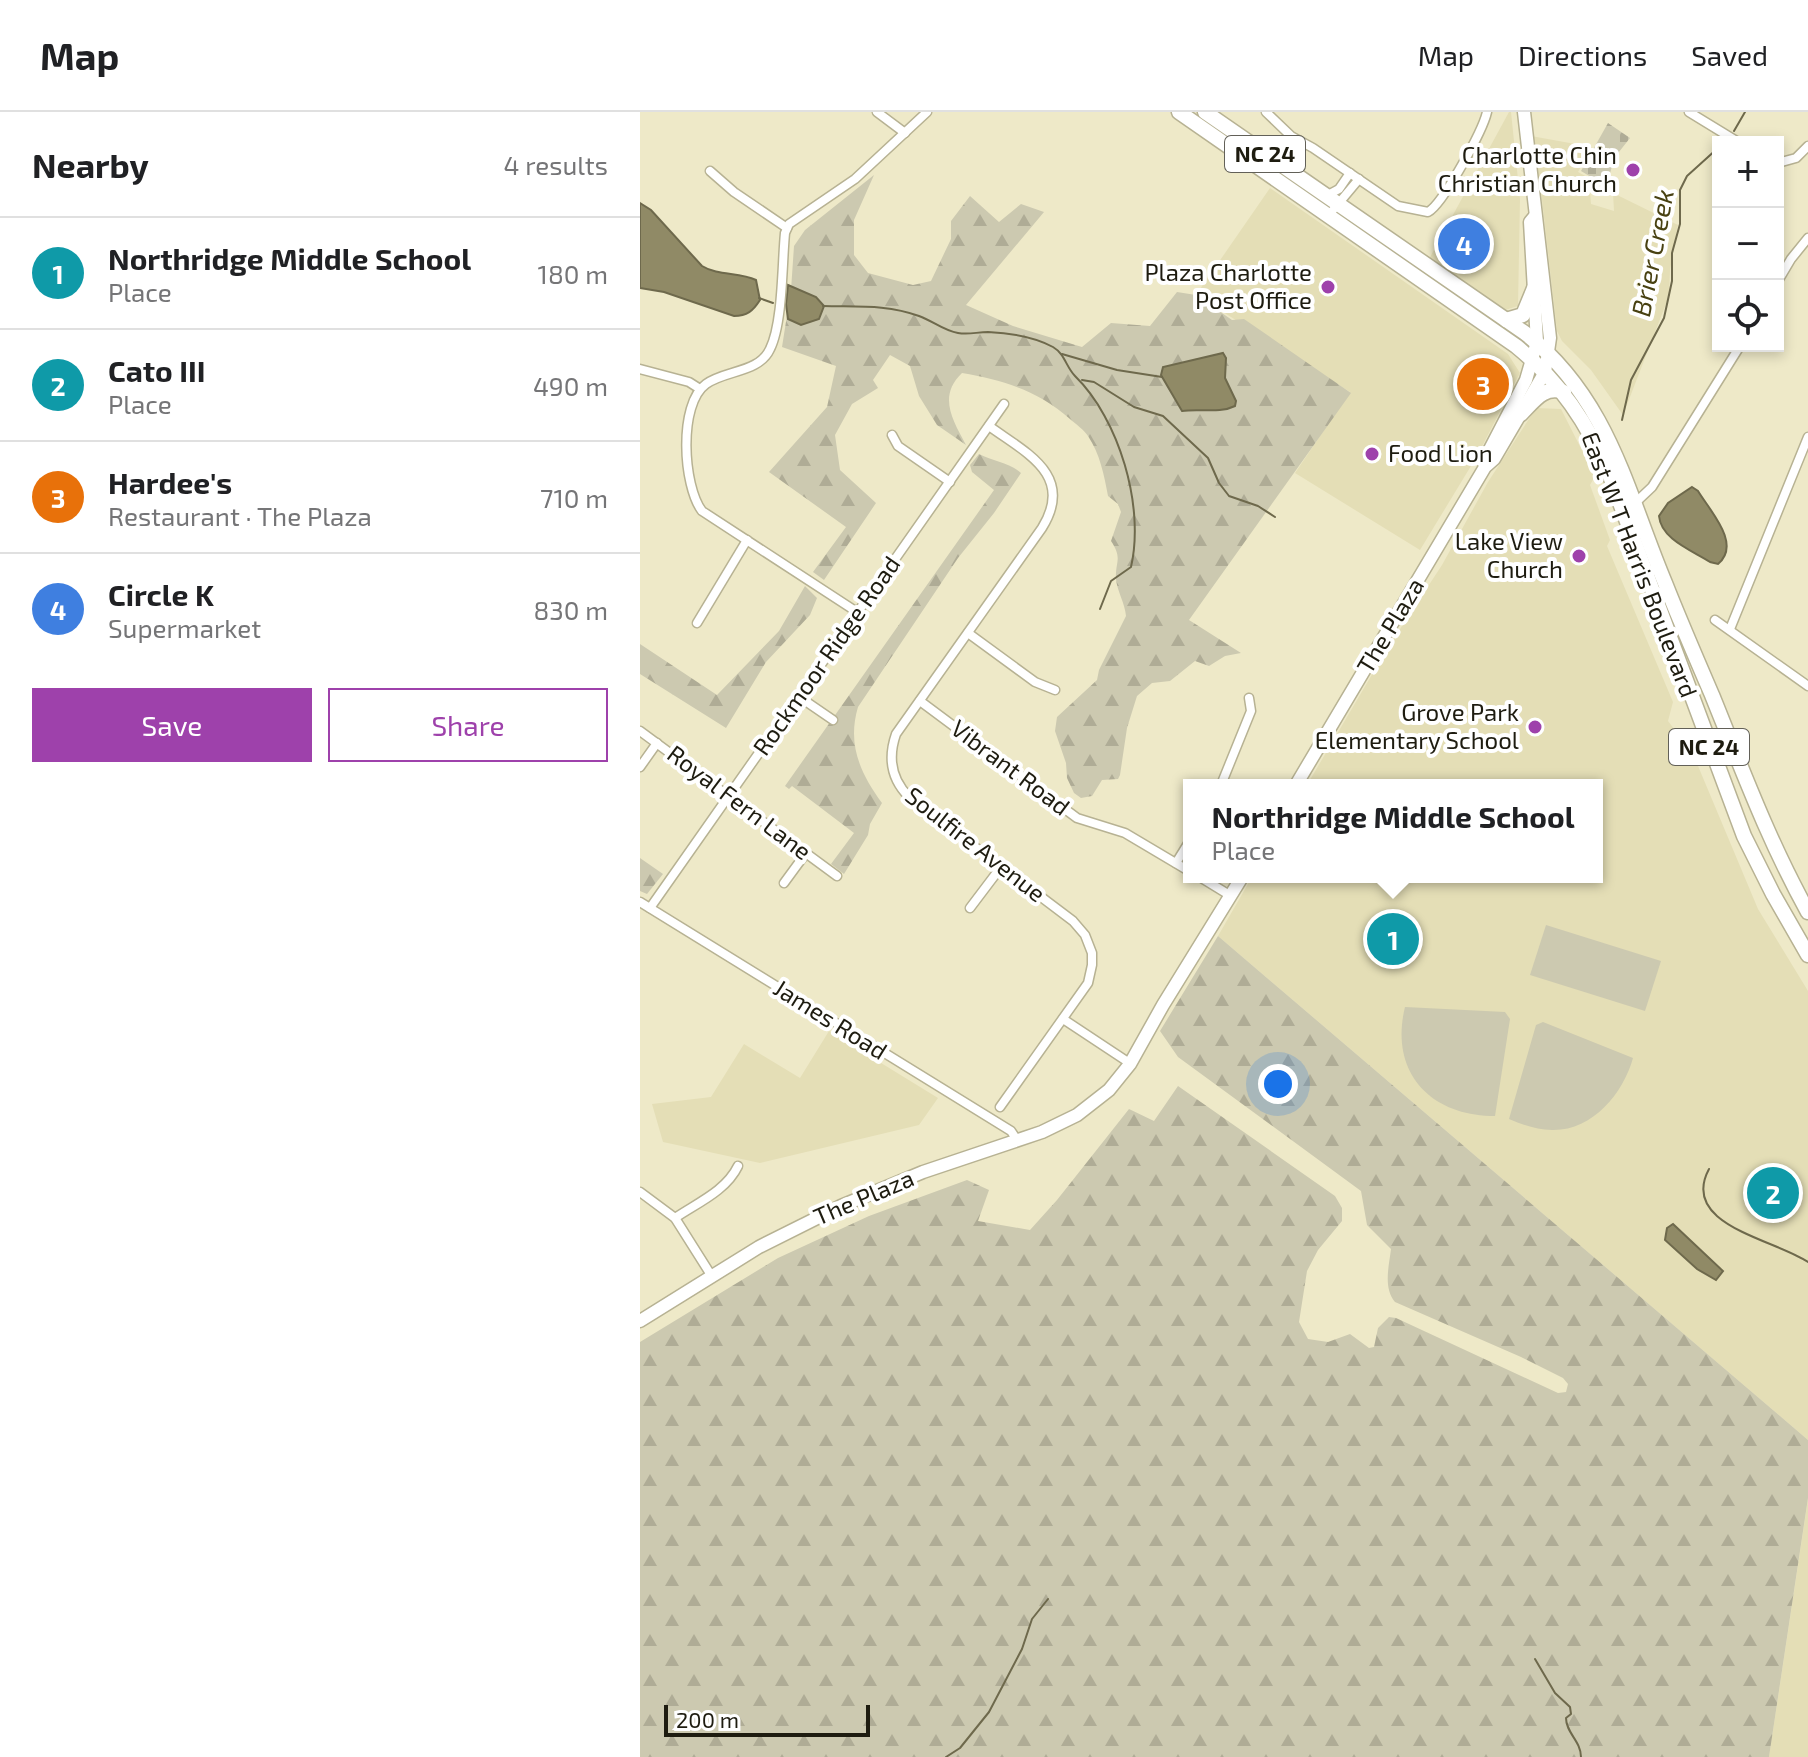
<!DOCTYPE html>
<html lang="en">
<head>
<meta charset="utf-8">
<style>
  body { margin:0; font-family:"Exo 2",sans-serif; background:#f6f6f6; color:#202124 }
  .controls { position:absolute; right:24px; top:24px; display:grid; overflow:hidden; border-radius:0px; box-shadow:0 4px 12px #0003 }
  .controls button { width:72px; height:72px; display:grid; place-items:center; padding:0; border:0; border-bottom:2px solid #e0e0e0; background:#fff; color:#202124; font:40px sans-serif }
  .scale { position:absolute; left:24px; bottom:20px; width:206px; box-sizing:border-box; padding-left:8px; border:4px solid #1e1c10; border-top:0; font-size:22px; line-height:28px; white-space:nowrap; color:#1e1c10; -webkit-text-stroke:6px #fff; paint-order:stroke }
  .you { position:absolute; left:638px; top:972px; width:28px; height:28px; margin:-20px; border:6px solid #fff; border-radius:50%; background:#1a73e8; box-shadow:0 0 0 12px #1a73e833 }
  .badge { display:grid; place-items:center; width:52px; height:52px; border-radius:50%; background:#9e41ab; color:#fff; font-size:26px; font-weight:700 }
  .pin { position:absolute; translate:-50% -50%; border:4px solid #fff; box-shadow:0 2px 8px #0006 }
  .popup { position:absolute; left:543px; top:667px; width:420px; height:104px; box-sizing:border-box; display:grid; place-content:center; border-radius:0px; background:#fff; filter:drop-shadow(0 2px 6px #0005); font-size:26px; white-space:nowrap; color:#757577 }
  .popup b { font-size:30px; color:#202124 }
  .popup::after { content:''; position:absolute; left:50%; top:100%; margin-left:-16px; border:16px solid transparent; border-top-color:#fff }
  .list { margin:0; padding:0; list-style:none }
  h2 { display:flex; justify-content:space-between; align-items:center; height:104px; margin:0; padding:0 32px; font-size:34px }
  h2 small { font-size:26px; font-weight:400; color:#757577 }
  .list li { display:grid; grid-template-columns:52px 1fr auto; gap:24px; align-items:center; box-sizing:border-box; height:112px; padding:0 32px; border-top:2px solid #e0e0e0 }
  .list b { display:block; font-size:30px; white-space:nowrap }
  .list p { margin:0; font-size:26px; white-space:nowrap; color:#757577 }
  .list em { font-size:26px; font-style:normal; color:#757577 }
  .actions { display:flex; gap:16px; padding:24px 32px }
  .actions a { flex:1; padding:18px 0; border:2px solid #9e41ab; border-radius:0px; text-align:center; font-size:28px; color:#9e41ab }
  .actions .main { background:#9e41ab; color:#fff }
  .icon { flex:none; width:44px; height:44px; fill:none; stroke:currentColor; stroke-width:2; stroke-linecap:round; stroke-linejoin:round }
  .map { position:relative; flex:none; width:1168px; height:1645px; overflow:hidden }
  header { display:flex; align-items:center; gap:48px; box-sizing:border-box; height:112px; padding:0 40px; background:#fff; border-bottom:2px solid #e0e0e0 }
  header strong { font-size:38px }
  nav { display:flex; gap:44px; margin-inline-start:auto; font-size:28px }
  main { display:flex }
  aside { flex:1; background:#fff }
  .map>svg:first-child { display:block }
</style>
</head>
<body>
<header>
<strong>Map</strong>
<nav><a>Map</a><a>Directions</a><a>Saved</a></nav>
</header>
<main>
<aside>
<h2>Nearby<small>4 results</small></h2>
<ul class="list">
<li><span class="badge" style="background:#0f9aa8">1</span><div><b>Northridge Middle School</b><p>Place</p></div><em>180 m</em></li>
<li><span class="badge" style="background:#0f9aa8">2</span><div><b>Cato III</b><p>Place</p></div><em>490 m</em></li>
<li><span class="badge" style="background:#e8710a">3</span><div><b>Hardee's</b><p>Restaurant · The Plaza</p></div><em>710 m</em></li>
<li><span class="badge" style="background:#3f7fe0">4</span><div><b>Circle K</b><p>Supermarket</p></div><em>830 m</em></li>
</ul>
<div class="actions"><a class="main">Save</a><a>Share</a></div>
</aside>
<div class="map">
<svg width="1168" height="1645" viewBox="0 0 1168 1645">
  <defs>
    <pattern id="forest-firs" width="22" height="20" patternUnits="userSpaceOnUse" patternTransform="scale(2)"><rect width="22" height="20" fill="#ccc9b0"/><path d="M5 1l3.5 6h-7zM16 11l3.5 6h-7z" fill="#afac96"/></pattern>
    <pattern id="cemetery-stones" width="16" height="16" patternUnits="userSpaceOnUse" patternTransform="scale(2)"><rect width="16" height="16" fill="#ccc9b0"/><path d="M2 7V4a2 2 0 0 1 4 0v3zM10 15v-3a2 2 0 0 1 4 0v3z" fill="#afac96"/></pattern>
  </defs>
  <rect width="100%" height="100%" fill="#eee9c8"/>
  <g fill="#e4deb6">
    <path d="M869 0H871L880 87 878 194 865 198 789 147Z"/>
    <path d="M891 24 952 35 938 60 949 66 951 92 974 99 973 81 1038 113 1030 158 1029 184 983 303 951 258 922 229 917 219 901 79Z"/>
    <path d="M630 76 868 242 880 261 837 344 780 438 655 361 710 280 556 183Z"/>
    <path d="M896 296 921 297 955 364 950 373 970 428 967 434 1033 590 1028 609 1053 642 1118 797 1168 879V1328L578 824 612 765H957V673H667L747 537 802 453 848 370Z"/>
    <path d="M189 919 298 986 279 1013 120 1051 23 1030 12 992 71 985 104 932 160 966Z"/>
    <path d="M1168 1386V1645H1129L1168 1387Z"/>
  </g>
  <g fill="url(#forest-firs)">
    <path d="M234 63 214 108V143L228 161 273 173 291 169 311 127V109L330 84 359 110 381 92 404 100 326 193 373 214 442 235 471 211 510 214 537 180 556 183 592 208 604 207 711 281 549 508 601 541 585 544 569 554 555 549 530 569 512 571 497 584 487 616 480 663 478 667 462 668 452 684 441 686 434 681 427 666 426 651 415 619 417 605 457 568 459 558 486 504C485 491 477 479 476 467 475 449 483 447 471 429L481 400 478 392 468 384C464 363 460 342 448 324 444 318 436 312 430 307 399 279 363 268 322 261 298 284 312 307 326 333L297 313 279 284 270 254 250 243 233 268 238 276 212 292 195 323 200 358 236 391 184 468 173 460 206 415 129 360 187 295 196 254 142 235 151 178 154 134 165 118Z"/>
    <path d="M339 342C353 349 370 351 381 361L354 401 318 446 218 595C207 632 220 661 242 691L230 712 228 723 204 762 191 752 214 721 152 674 149 677 145 674 354 378 332 360 330 353Z"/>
    <path d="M165 474 177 486 170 503 126 550 86 616 0 562V532L77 583 139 519Z"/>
    <path d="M0 746 23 762 7 782 0 779Z"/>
    <path d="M578 824 1168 1328V1386L1129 1645H0V1230L138 1146 229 1104 327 1068 349 1078 338 1109 390 1118 417 1088 489 997 514 1009 538 974 695 1084 702 1096V1109L678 1138 667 1159 659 1210 668 1227 688 1230 710 1222 729 1236 734 1235 738 1216 749 1205 756 1206 918 1281 926 1280 928 1272 923 1266 881 1245 755 1190C743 1176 749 1154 751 1137L727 1113 721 1079 538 945 520 919Z"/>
  </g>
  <path fill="url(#cemetery-stones)" d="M968 11 990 26 975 45 966 74 941 59Z"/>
  <g fill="#ccc9b0">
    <path d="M906 813 1021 849 1005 899 890 863Z"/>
    <path d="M765 895 865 900 870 907 855 1004C790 1004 749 960 765 895Z"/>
    <path d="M903 910 993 946C983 982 952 1019 912 1018 897 1018 883 1013 869 1007L896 913Z"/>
  </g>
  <g fill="#908a66" stroke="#6e694c" stroke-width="2">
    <path d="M0 91 11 98 62 154C78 164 99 160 116 168L120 188C113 199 107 204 94 204L24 180 0 176Z"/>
    <path d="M148 173 176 185 184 194 179 207 161 213 148 207 146 192Z"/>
    <path d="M583 241 586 246 585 266 596 289 595 294C579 302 560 296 542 299L521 263 523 255Z"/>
    <path d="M1052 375 1058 379C1070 399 1102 432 1078 452L1070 450C1051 438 1021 427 1019 404L1028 391Z"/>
    <path d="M1033 1112 1083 1159 1076 1168 1057 1157 1025 1128 1027 1116Z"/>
  </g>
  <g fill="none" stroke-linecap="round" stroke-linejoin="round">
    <g stroke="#6e694c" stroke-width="2">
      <path d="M1094 19 1105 0"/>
      <path d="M1087 30 1089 29"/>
      <path d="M119 186 133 191"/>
      <path d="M183 194C216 195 247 192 279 204 293 209 304 219 318 221 329 223 337 220 348 220 369 221 395 225 413 235 425 242 426 255 435 264 479 307 505 394 491 455L471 469 460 497"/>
      <path d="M422 242 477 258 522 265"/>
      <path d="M442 268 454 270 494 295 523 304 568 346 579 371 589 384 618 394 635 405"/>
      <path d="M982 308 991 268 1024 206 1032 169V141L1040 112V78L1047 64 1078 36"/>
      <path d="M1069 1057C1039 1113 1134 1127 1168 1150"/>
      <path d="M895 1547 915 1581 930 1595 931 1602 926 1606C926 1621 941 1629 941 1645"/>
      <path d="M306 1645 320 1636 349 1600 382 1537 392 1507 408 1487"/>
    </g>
    <defs>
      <g id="street">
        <path d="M237 0 265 21"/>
        <path d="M626 0 651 24 673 36 758 94 788 100C803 92 843 18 847 0"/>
        <path d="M1049 0 1098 30"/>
        <path d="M1138 51 1156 46 1168 34"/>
        <path d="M70 59 94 80 147 116"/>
        <path d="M686 84 699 77 710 61"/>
        <path d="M688 104 719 67"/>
        <path d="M1138 169 1151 147 1168 126"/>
        <path d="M0 257 49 270 60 277"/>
        <path d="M349 314C386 341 435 363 402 416L256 622C248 645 251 667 269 685L433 809 445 823 452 841V853L448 871 360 995"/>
        <path d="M252 323 258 334 310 370"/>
        <path d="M994 392 1012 375 1100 234"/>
        <path d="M217 500 62 399C43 374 38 292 66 272 85 258 119 261 130 237 143 211 142 151 145 121L149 112 215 67 287 0"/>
        <path d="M1075 508 1168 574"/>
        <path d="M57 511 107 428"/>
        <path d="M1090 517 1168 325"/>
        <path d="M328 521 395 570 415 578"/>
        <path d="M158 584 193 608"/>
        <path d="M280 589 437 706 485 721 549 759"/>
        <path d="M0 619 197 764"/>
        <path d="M0 655 17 631"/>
        <path d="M581 673 611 599 609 586"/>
        <path d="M536 751 549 730"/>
        <path d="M560 765 591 784"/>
        <path d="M144 771 166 741"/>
        <path d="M0 790 371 1019 377 1028"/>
        <path d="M10 796 364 292"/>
        <path d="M330 796 361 755"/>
        <path d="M423 907 485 948"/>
        <path d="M0 1080 35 1106 71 1163"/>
        <path d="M35 1106C57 1091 86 1079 98 1054"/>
      </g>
      <g id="secondary">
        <path d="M845 352 847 343 886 268 897 230 890 110 895 104"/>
        <path d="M656 673 845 355 854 347 905 260 910 226 884 0"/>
        <path d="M0 1209 119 1135 201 1094 283 1060 402 1020 437 1003 469 978 490 952 523 893 602 765"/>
      </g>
      <g id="primary">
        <path d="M539 0 876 234C920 270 948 311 970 364L1104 724 1133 782 1168 843"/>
        <path d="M565 0 885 221C969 287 986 378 1025 471 1040 509 1056 546 1072 583 1102 657 1129 730 1168 800"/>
        <path d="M866 208 883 203 895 174"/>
        <path d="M881 302C894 289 904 273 924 280"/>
      </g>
    </defs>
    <use href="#street" stroke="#b7b293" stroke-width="11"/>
    <use href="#secondary" stroke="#b7b293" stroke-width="15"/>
    <use href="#primary" stroke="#b7b293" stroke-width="17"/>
    <use href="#street" stroke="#fff" stroke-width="8"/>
    <use href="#secondary" stroke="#fff" stroke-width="12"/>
    <use href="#primary" stroke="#fff" stroke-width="14"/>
  </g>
  <g fill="#9e41ab" stroke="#fff" stroke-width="3">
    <circle cx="993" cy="58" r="8"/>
    <circle cx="688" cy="175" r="8"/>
    <circle cx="732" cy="342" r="8"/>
    <circle cx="939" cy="444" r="8"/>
    <circle cx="895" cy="615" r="8"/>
  </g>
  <g text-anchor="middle" stroke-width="8" stroke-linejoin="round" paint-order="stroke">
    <g fill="#fff" stroke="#626058" stroke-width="2">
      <rect x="585" y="24" width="80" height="36" rx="6"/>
      <rect x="1029" y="617" width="80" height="36" rx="6"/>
    </g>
    <g font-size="22" font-weight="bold" fill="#1e1c10">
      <text x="625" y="50">NC 24</text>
      <text x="1069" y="643">NC 24</text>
    </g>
    <g font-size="24" fill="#1e1c10" stroke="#fff" text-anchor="end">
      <text x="977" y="52">Charlotte Chin<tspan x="977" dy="28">Christian Church</tspan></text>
      <text x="672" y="169">Plaza Charlotte<tspan x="672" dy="28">Post Office</tspan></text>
      <text x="748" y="350" text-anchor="start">Food Lion</text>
      <text x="923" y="438">Lake View<tspan x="923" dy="28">Church</tspan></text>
      <text x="879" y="609">Grove Park<tspan x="879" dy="28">Elementary School</tspan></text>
    </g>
    <g font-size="24" fill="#1e1c10" stroke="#fff">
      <text transform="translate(999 453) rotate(69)" y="8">East W T Harris Boulevard</text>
      <text transform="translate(751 514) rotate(-59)" y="8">The Plaza</text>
      <text transform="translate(187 544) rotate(-55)" y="8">Rockmoor Ridge Road</text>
      <text transform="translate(370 656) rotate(37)" y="8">Vibrant Road</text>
      <text transform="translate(99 691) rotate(37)" y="8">Royal Fern Lane</text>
      <text transform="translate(335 733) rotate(38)" y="8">Soulfire Avenue</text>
      <text transform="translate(190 908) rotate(32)" y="8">James Road</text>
      <text transform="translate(224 1086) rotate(-23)" y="8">The Plaza</text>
    </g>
    <g font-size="26" font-style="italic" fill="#484112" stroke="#fff">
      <text transform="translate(1013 141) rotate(-79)" y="9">Brier Creek</text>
    </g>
  </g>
</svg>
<div class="controls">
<button>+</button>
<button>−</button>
<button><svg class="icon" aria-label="locate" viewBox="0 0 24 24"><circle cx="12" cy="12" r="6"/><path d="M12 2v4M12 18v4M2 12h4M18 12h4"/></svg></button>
</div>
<div class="scale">200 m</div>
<div class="you"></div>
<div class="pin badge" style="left:753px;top:827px;background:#0f9aa8">1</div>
<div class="popup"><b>Northridge Middle School</b>Place</div>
<div class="pin badge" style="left:1133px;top:1081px;background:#0f9aa8">2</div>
<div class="pin badge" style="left:843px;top:272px;background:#e8710a">3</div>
<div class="pin badge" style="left:824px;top:132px;background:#3f7fe0">4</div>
</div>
</main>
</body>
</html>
